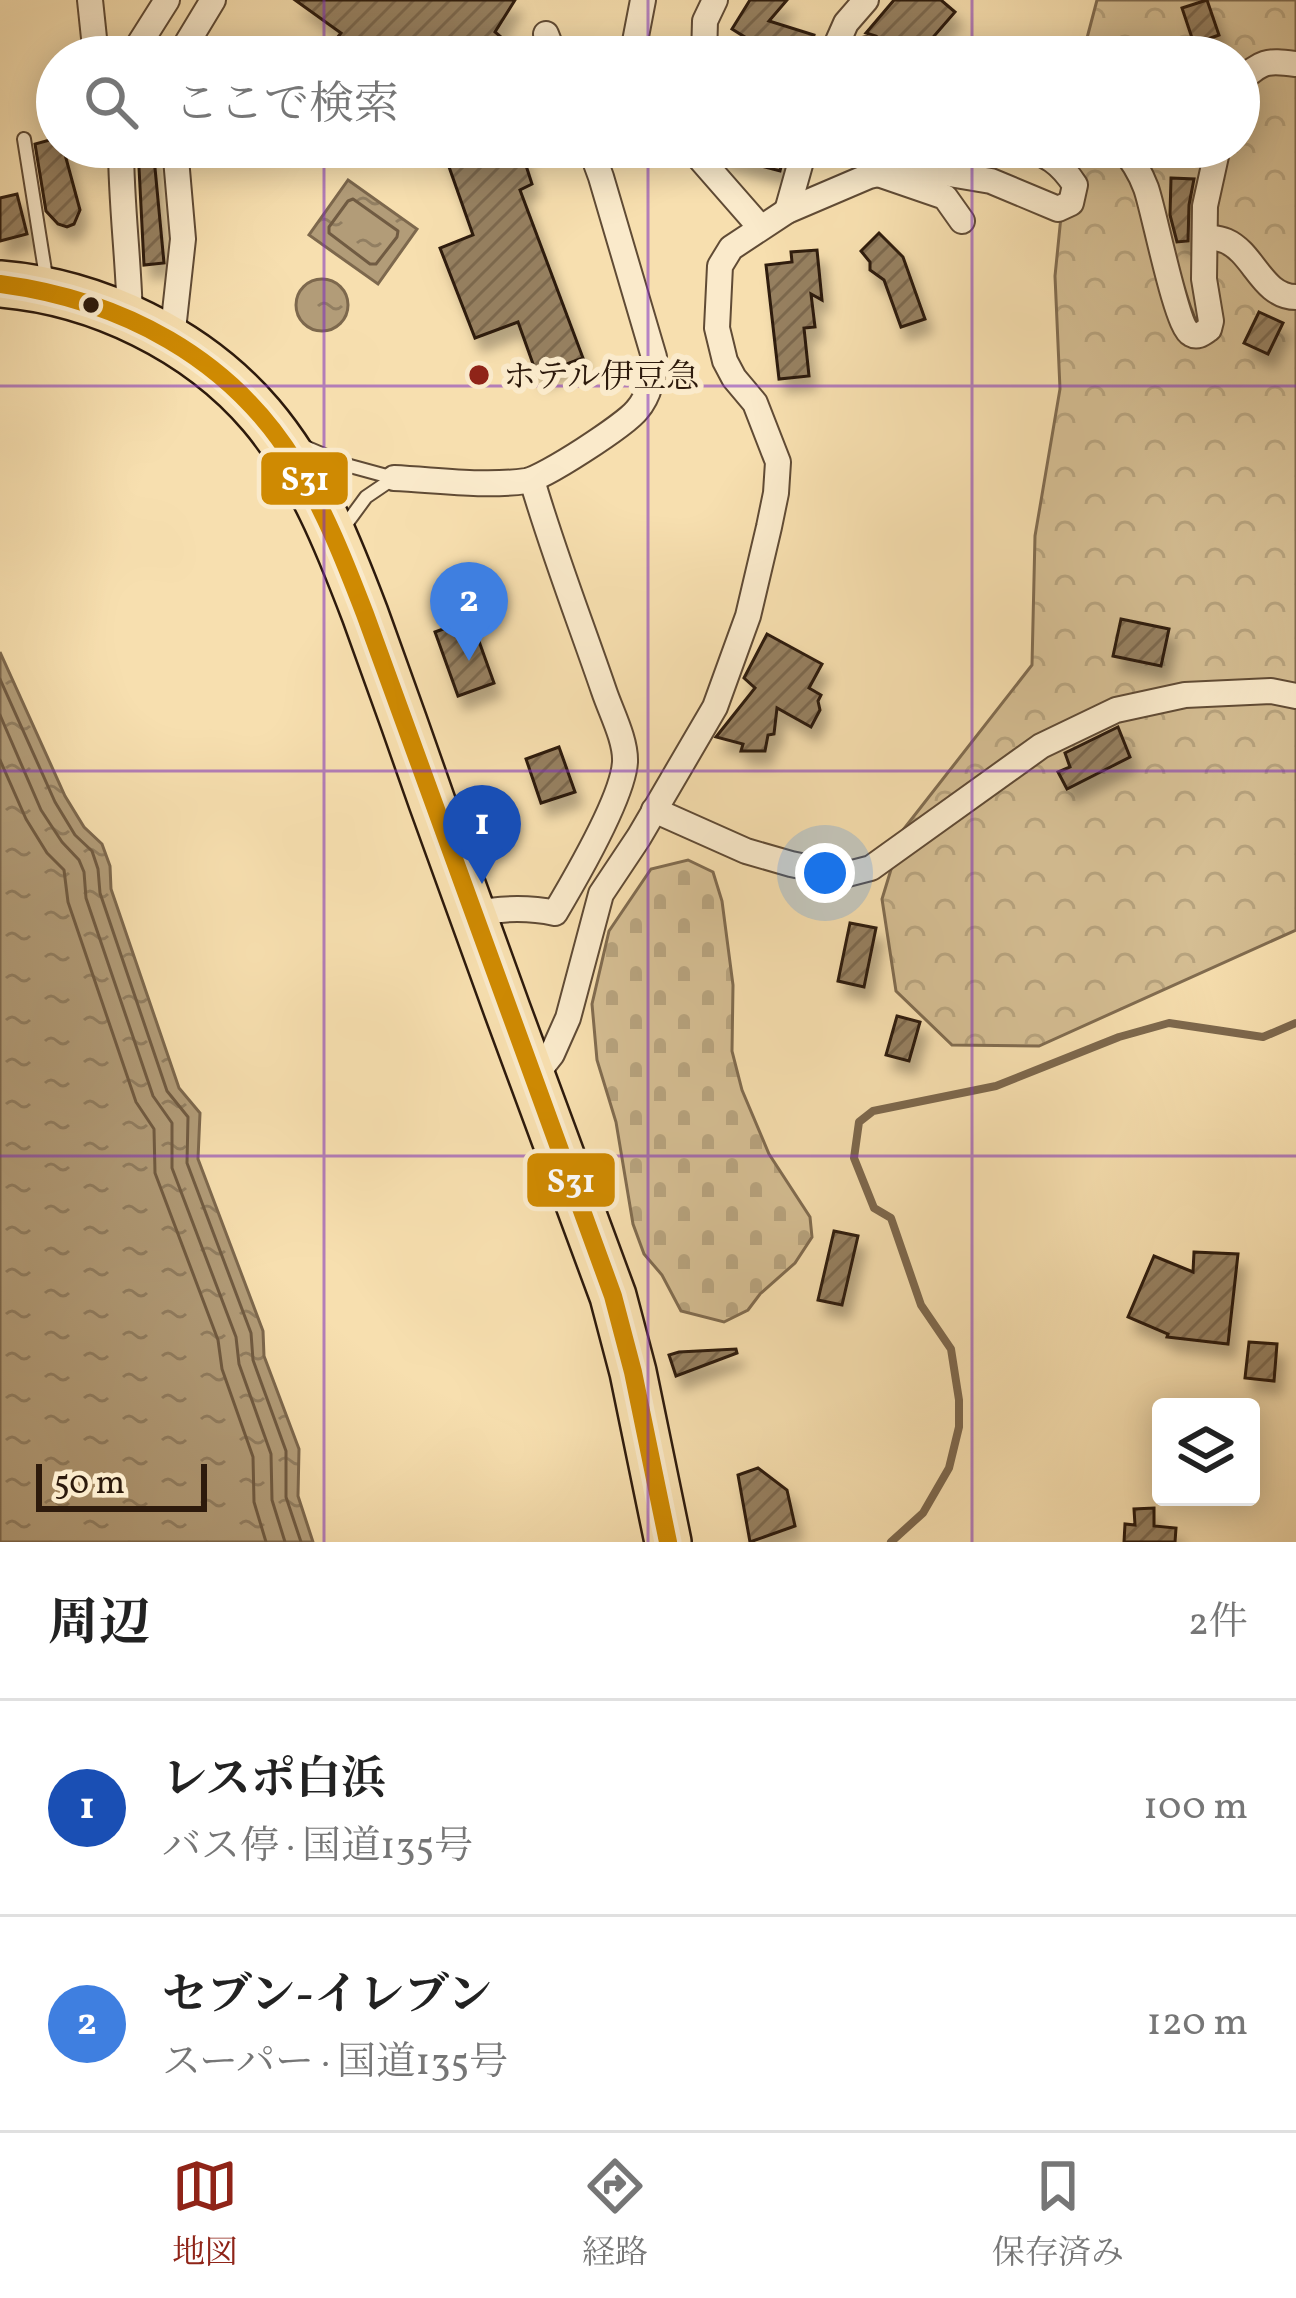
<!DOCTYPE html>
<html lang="ja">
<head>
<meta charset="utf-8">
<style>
  body { margin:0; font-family:Vollkorn,"Noto Serif JP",serif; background:#f2f2f2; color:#222 }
  .controls { position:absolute; right:36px; bottom:36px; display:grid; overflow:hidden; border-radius:12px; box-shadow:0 6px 30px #0003 }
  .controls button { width:108px; height:108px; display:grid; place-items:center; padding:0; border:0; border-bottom:3px solid #e0e0e0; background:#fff; color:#222; font:60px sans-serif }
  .scale { position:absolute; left:36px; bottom:30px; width:171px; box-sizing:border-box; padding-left:12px; border:6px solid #2d1a0c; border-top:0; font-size:33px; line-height:42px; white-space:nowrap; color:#2d1a0c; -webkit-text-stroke:9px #faeacb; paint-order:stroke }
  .you { position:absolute; left:825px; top:873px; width:42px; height:42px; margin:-30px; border:9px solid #fff; border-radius:50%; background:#1a73e8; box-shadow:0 0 0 18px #1a73e833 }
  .badge { display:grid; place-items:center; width:78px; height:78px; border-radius:50%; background:#8f2418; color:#fff; font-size:39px; font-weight:700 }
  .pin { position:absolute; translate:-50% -99px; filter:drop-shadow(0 3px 6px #0008) }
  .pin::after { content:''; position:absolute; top:63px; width:42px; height:36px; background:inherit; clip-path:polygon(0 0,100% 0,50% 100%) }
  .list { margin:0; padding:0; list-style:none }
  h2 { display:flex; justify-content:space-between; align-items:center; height:156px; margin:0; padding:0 48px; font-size:51px }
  h2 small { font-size:39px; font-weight:400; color:#767676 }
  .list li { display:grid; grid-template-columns:78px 1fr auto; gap:36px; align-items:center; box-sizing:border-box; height:216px; padding:0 48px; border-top:3px solid #e0e0e0 }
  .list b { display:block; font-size:45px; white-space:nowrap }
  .list p { margin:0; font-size:39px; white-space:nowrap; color:#767676 }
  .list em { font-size:39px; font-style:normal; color:#767676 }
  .icon { flex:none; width:66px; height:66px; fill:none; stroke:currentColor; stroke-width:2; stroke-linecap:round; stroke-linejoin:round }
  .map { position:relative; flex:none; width:1296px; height:1542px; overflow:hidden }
  .search { position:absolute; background:#fff; box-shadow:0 6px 30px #0003; left:36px; right:36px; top:36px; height:132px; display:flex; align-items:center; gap:30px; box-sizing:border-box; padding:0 42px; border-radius:66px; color:#767676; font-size:45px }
  .sheet { height:588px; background:#fff }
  nav { display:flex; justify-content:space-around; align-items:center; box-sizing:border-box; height:168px; border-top:3px solid #e0e0e0; background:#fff; font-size:33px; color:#767676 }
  nav a { display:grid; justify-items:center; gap:6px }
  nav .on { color:#8f2418 }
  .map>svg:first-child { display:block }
</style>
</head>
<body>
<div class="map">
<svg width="1296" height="1542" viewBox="0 0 1296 1542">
  <defs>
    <pattern id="forest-crowns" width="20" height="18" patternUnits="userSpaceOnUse" patternTransform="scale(3)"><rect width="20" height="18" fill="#d5be93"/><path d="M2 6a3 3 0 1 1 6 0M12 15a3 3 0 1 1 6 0" fill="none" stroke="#b7a37e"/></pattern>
    <pattern id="cemetery-stones" width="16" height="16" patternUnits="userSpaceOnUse" patternTransform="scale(3)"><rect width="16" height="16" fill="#d5be93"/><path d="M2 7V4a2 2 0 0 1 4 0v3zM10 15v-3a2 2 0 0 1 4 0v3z" fill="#b7a37e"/></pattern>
    <pattern id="water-ripples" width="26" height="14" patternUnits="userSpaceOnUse" patternTransform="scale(3)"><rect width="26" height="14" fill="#b29c78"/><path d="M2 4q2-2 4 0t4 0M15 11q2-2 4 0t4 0" fill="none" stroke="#917e61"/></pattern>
    <pattern id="building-hatch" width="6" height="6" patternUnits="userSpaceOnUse" patternTransform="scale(3)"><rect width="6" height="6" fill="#968061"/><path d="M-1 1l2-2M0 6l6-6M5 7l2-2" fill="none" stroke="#7b684e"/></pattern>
    <filter id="shadow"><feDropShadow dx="7" dy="13" stdDeviation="6" flood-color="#0004"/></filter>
  </defs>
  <rect width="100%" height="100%" fill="#f7dfaf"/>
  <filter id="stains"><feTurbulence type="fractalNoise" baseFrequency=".00167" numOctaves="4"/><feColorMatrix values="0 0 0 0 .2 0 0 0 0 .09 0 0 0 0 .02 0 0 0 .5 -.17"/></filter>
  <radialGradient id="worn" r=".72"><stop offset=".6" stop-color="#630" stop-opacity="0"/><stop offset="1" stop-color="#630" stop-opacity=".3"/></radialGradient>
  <path fill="url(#forest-crowns)" stroke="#816c50" stroke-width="3" d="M1097 0H1296V930L1039 1046 952 1045 896 991 882 899 903 830 1032 665 1035 536 1060 389 1055 276 1068 147H1239V57H1082Z"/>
  <path fill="url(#cemetery-stones)" stroke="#816c50" stroke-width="3" d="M688 860 713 872 722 901 733 985 732 1051 742 1090 769 1154 810 1217 812 1237 795 1263 760 1294 748 1310 724 1322 681 1311 662 1275 644 1254 633 1224 616 1122 597 1060 592 1004 609 931 651 869Z"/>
  <g fill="url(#water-ripples)" stroke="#7d684d" stroke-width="3">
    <path d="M348 180 417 229 378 284 309 235Z"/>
    <circle cx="322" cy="305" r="26"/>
    <path d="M0 652 65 796 84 827 102 844 110 866 111 889 179 1088 200 1113 198 1159 263 1331 264 1356 299 1449 298 1496 313 1542H0Z"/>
  </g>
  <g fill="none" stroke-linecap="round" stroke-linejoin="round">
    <g stroke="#705b42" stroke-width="3">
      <path d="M353 199 398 231 397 237 376 264H370L329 233V227L348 201Z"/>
      <path d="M0 679 55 802 75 835 92 851 98 869 100 893 167 1091 188 1117 187 1163 251 1333 253 1360 286 1451V1497L301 1542"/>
      <path d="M0 715 41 810 62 842 79 860 84 872 86 898 153 1096 172 1123V1168L236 1337 239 1364 271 1454 272 1500 285 1542"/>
      <path d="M0 760 26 819 47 853 64 870 68 902 136 1102 154 1129 155 1173 218 1340 222 1369 253 1457 254 1502 266 1542"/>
    </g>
    <path stroke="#7d684d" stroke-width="8" d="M891 1542 923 1513 949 1468 959 1427V1400L951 1349 921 1305 891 1218 874 1208 854 1158 859 1122 873 1111 996 1086 1119 1037 1169 1023 1263 1037 1296 1023"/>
  </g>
  <g fill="url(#building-hatch)" stroke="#2d1a0c" stroke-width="3" filter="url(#shadow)">
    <path d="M295 0H515L495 32 524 57H322L341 33Z"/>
    <path d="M750 0H787L769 21 814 35 808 57H777L732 29Z"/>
    <path d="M894 0H941L955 12 928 43 945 57H895L887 44 876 36 866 33Z"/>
    <path d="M1207 0 1219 35 1194 44 1182 8Z"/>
    <path d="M57 138V147H63L80 210 74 224 67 227 58 224 46 211 35 144Z"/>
    <path d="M153 147 164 263 144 265 138 148Z"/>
    <path d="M442 147H520L532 184 520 190 583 358 537 375 518 322 475 338 440 248 473 235Z"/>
    <path d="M712 147H786L780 171 719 155Z"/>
    <path d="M1171 178 1194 179 1189 205 1188 241 1177 242 1170 215Z"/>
    <path d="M17 194 27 234 0 241V198Z"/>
    <path d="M879 233 903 257 925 319 901 327 884 280 870 270V262L861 251Z"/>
    <path d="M817 250 822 300 811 294 815 327 804 328 809 376 779 379 766 265 792 262 791 252Z"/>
    <path d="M1259 312 1283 323 1268 354 1244 343Z"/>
    <path d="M471 619 494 683 458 696 435 632Z"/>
    <path d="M1121 619 1169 629 1161 666 1113 656Z"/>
    <path d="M767 634 822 664 809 688 821 695 818 701 820 710 811 727 777 708 774 734 768 735 765 751H741L743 744 716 737 755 688 744 678Z"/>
    <path d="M1118 727 1130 757 1067 789 1058 772 1070 767 1065 753Z"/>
    <path d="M559 747 575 792 541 803 526 759Z"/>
    <path d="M850 923 876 928 864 987 838 981Z"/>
    <path d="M897 1016 920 1022 909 1061 886 1055Z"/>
    <path d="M834 1231 858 1236 842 1305 818 1300Z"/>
    <path d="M1194 1252 1238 1254 1228 1344 1167 1337 1168 1334 1128 1317 1154 1256 1193 1272Z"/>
    <path d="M1249 1342 1277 1344 1274 1381 1245 1378Z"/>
    <path d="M736 1349 737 1353 676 1376 669 1355 679 1352Z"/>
    <path d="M758 1468 787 1490 795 1526 750 1542 738 1475Z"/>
    <path d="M1154 1508V1526L1176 1528 1175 1542H1124L1125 1524 1135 1525 1134 1509Z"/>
  </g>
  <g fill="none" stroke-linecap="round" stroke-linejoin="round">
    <defs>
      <g id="lane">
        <path d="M24 139 47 283"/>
        <path d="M303 446 350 466 394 478"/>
        <path d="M344 527 366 497 394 478"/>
      </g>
      <g id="street">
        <path d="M90 0 96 57"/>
        <path d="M546 34 555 57"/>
        <path d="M131 57 167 0"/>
        <path d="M182 57 187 43 213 0"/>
        <path d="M632 57 643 0"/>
        <path d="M704 57 705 21 715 0"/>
        <path d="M831 57 846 23 866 0"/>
        <path d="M858 57 867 49 877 57"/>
        <path d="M1239 82C1262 61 1266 60 1296 64"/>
        <path d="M121 147C121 205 129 262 130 320"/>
        <path d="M690 147 760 227"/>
        <path d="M1121 147C1132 159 1140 172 1146 188 1154 210 1176 327 1191 334 1198 338 1203 333 1209 329L1211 321 1204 279 1205 206 1218 147"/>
        <path d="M878 174 945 197 962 221"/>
        <path d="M787 211 805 147"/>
        <path d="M1205 237C1212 238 1219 238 1226 241 1254 253 1262 297 1296 297"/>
        <path d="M172 339 183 239 175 147"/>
        <path d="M394 478C437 480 483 487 526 481 544 478 625 425 637 410 650 395 653 376 654 357L601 177 590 147"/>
        <path d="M654 810 746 851 791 864 844 875 871 868 1041 746 1116 710 1185 695 1271 691 1296 696"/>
        <path d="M473 914C501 908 527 907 555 913 574 881 623 797 625 762 626 740 611 712 604 691 580 621 553 552 532 480"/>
        <path d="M534 1077 552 1054 568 1018 601 894 639 837 715 707 748 616 769 527 776 493 778 462 755 403 734 378 725 361 717 328 720 266 731 248 787 211 869 176 908 167 991 181 1058 209 1071 203 1075 185C1060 162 1047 154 1021 147"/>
      </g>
      <path id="highway" d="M0 284C97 292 197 340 261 415 311 474 338 543 365 614 388 677 410 739 432 802 491 967 552 1132 613 1296L633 1372 668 1542"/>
    </defs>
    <use href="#lane" stroke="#604b35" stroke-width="16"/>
    <use href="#street" stroke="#604b35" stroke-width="28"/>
    <use href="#highway" stroke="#2d1a0c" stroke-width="50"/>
    <use href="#lane" stroke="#faeacb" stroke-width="12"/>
    <use href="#street" stroke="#faeacb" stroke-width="24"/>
    <use href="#highway" stroke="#f7dfaf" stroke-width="45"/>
    <defs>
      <path id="bus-1" d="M0 284C121 300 231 357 296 464 325 511 345 562 365 614L613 1296 633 1372 668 1542"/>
    </defs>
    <use href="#bus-1" stroke="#faeacb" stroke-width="27"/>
    <use href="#bus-1" stroke="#cf8a02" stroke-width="18"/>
  </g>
  <path fill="none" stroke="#7b2cbf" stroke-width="3" stroke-opacity="0.55" d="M324 0V57M648 0V57M972 0V57M324 147V1542M648 147V1542M972 147V1542M0 386H1296M0 771H1296M0 1156H1296"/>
  <circle fill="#2d1a0c" stroke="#faeacb" stroke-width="4.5" cx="91" cy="305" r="10"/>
  <circle fill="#8f2418" stroke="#faeacb" stroke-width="4.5" cx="479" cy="375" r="12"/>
  <g text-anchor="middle" stroke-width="12" stroke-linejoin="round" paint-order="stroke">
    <g font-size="33" fill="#2d1a0c" stroke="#faeacb" text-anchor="start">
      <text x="503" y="387">ホテル伊豆急</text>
    </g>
  </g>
  <g stroke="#faeacb" stroke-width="4.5">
    <rect x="259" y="450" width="91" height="57" rx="12" fill="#cf8a02"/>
    <rect x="525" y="1151" width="92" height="58" rx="12" fill="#cf8a02"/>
  </g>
  <g font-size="33" text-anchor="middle" font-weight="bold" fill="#fff">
    <text x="305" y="490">S31</text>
    <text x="571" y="1192">S31</text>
  </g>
  <rect width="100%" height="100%" filter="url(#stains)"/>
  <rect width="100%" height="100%" fill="url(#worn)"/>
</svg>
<div class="controls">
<button><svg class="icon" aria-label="layers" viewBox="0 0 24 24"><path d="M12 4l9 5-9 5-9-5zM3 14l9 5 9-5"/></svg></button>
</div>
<div class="scale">50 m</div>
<div class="you"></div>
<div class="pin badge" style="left:482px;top:884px;background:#1a4fb4">1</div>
<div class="pin badge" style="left:469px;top:661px;background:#3f7fe0">2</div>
<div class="search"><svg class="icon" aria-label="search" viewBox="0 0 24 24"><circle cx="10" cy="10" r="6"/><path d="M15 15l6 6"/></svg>ここで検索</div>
</div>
<section class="sheet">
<h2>周辺<small>2件</small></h2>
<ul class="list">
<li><span class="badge" style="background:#1a4fb4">1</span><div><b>レスポ白浜</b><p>バス停 · 国道135号</p></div><em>100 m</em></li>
<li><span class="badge" style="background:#3f7fe0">2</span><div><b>セブン-イレブン</b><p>スーパー · 国道135号</p></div><em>120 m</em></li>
</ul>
</section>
<nav>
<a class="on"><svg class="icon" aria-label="map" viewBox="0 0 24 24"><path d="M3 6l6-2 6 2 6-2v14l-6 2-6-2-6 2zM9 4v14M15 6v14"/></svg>地図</a>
<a><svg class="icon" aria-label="directions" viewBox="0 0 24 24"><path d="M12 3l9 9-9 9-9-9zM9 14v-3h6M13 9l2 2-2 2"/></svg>経路</a>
<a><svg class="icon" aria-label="saved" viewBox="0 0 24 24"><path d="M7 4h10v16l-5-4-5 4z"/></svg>保存済み</a>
</nav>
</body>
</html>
